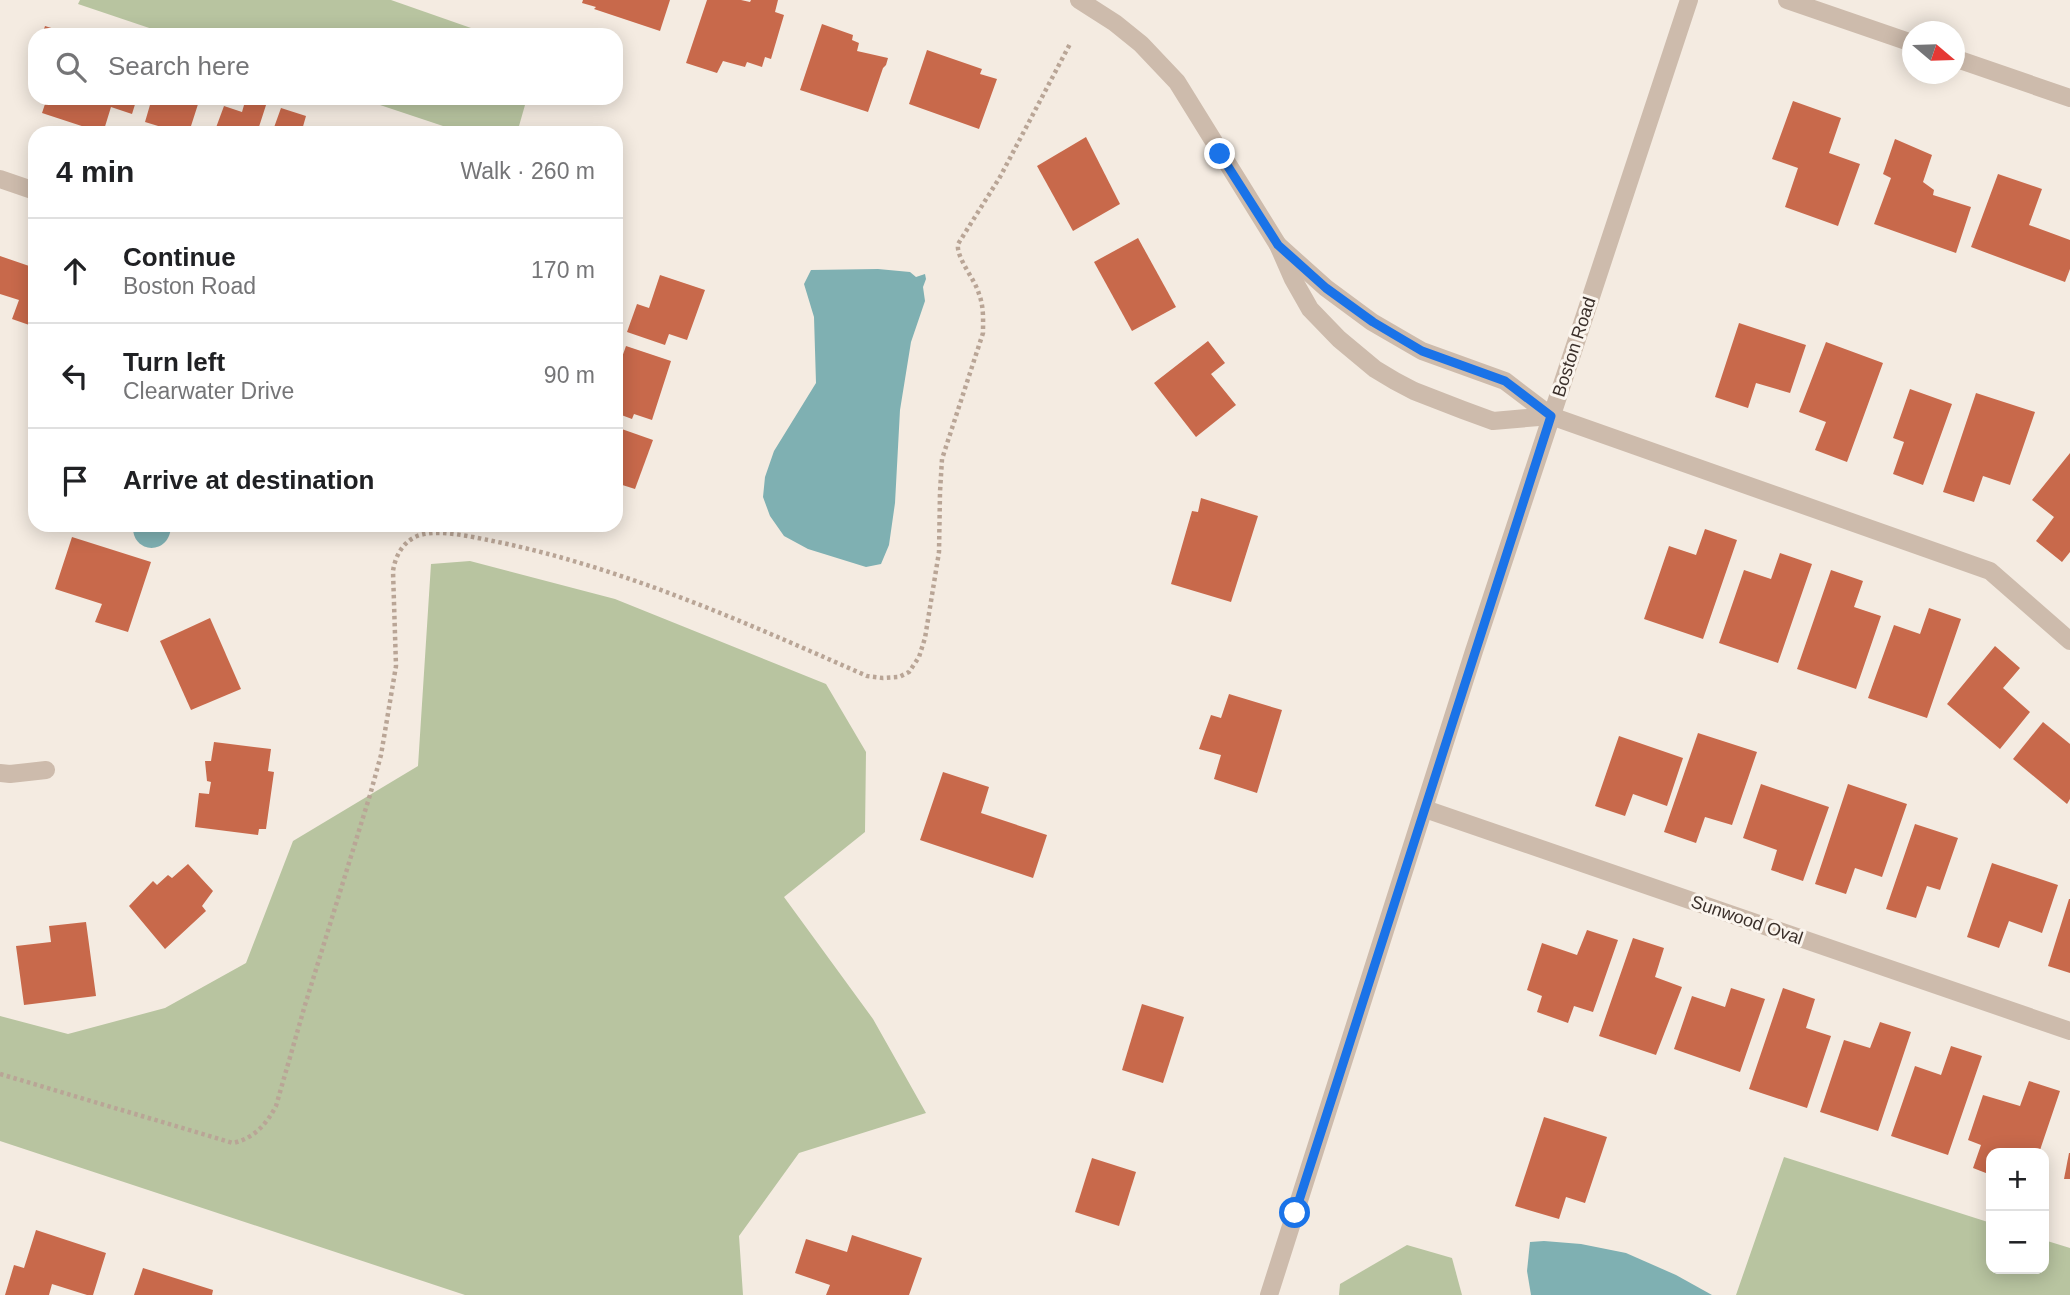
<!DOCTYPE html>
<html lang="en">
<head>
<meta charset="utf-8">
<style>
  body { margin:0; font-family:Helvetica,sans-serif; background:#f2f2f2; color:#202124 }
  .controls { position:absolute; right:21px; bottom:21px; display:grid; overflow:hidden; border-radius:14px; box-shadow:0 4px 18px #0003 }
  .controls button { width:63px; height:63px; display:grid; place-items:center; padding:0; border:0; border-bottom:2px solid #e0e0e0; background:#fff; color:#202124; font:35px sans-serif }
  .compass { position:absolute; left:1902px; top:21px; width:63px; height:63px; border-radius:50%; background:#fff; box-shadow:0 4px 18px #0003; rotate:109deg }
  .stop { position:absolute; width:21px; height:21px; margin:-16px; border:5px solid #1a73e8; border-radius:50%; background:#fff }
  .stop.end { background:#1a73e8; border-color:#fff; box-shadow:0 2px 7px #0008 }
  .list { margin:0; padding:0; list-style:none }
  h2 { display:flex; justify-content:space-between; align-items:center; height:91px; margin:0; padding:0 28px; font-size:30px }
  h2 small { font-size:23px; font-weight:400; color:#757577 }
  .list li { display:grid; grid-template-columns:46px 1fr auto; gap:21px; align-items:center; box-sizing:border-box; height:105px; padding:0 28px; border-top:2px solid #e0e0e0 }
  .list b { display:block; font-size:26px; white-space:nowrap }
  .list p { margin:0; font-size:23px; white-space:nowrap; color:#757577 }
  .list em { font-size:23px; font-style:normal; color:#757577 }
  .icon { flex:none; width:38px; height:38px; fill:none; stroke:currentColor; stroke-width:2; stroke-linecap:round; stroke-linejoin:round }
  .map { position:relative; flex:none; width:2070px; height:1295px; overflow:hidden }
  .search { position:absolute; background:#fff; box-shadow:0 4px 18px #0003; left:28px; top:28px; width:595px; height:77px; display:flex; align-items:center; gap:18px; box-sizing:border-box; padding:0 24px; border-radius:21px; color:#757577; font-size:26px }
  .panel { position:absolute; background:#fff; box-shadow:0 4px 18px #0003; left:28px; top:126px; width:595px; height:406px; border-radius:21px }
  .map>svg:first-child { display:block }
</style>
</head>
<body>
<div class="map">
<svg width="2070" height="1295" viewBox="0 0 2070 1295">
  <rect width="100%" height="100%" fill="#f4ebe1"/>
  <g fill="#b8c4a0">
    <path d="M80 0H391L491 35H170L78 4Z"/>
    <path d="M359 98H527L517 133H464Z"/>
    <path d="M470 561 615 599 826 684 866 752 865 832 784 897 873 1019 926 1113 799 1153 739 1236 743 1295H465L0 1141V1016L68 1034 165 1008 246 963 293 841 418 766 431 564Z"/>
    <path d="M1784 1157 1991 1223V1269H2044V1240L2070 1248V1295H1736Z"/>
    <path d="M1407 1245 1452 1258 1462 1295H1339L1340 1284Z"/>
  </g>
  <g fill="#7fb0b2">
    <path d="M878 269 910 272 916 277 925 274 926 279 923 287 925 301 911 342 900 410 895 503 889 545 881 564 866 567 808 549 784 536 770 516 763 497 765 477 774 451 816 383 814 317 804 284 811 270Z"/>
    <path d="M133 525H171C171 556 131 555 133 525Z"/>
    <path d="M1544 1241 1581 1244 1626 1253 1676 1275 1712 1295H1531L1527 1271 1530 1242Z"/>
  </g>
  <g fill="#c8694b">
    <path d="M583 0H670L660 31 594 9 596 7 582 3Z"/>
    <path d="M707 0H741L750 2 751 0H778L775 12 784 15 771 59 765 57 762 67 747 62 745 67 723 61 717 73 686 63Z"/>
    <path d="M822 24 853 35 852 40 859 43 857 51 888 58 886 65 883 68 868 112 800 90Z"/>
    <path d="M45 26 70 34 69 35H42Z"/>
    <path d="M927 50 982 69 980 74 997 79 979 129 909 104Z"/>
    <path d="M34 59H35V83L28 81Z"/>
    <path d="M47 98H137L132 114 111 107 103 133 42 113Z"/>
    <path d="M152 98H200L191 126 212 133H166L168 129 145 122Z"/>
    <path d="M246 98H254L267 102 257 133H214L224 106 242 112Z"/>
    <path d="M1793 101 1841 118 1829 153 1860 164 1838 226 1785 207 1798 168 1772 159Z"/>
    <path d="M281 108 306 116 302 130 308 133H272Z"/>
    <path d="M1086 137 1120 204 1073 231 1037 166Z"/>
    <path d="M1895 139 1932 155 1923 182 1934 190 1933 195 1971 207 1956 253 1874 224 1891 178 1883 174Z"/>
    <path d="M1998 174 2042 189 2029 225 2070 240V269L2065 282 1971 247Z"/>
    <path d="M1138 238 1176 307 1132 331 1094 262Z"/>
    <path d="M0 256 35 268V327L12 319 19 300 0 294Z"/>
    <path d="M660 275 705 290 687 340 669 334 665 345 627 332 637 304 649 308Z"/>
    <path d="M1739 323 1806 345 1790 393 1756 383 1748 408 1715 397Z"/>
    <path d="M1208 341 1225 363 1211 374 1236 405 1196 437 1154 383Z"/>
    <path d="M1826 342 1883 363 1847 462 1815 450 1826 422 1799 412Z"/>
    <path d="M626 346 671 361 652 420 634 414 632 419 616 413V374Z"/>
    <path d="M1910 389 1952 404 1923 485 1893 474 1904 442 1893 438Z"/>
    <path d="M1976 393 2035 412 2010 485 1983 476 1974 502 1943 492Z"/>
    <path d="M616 427 653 440 635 489 616 483Z"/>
    <path d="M2070 453V552L2062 562 2036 541 2054 517 2032 500Z"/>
    <path d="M1201 498 1258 516 1231 602 1171 584 1192 511 1198 512Z"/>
    <path d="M1705 529 1737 540 1703 639 1644 619 1669 546 1696 555Z"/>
    <path d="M72 537 151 562 128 632 95 622 102 604 55 589Z"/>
    <path d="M1780 553 1812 564 1778 663 1719 643 1744 570 1771 579Z"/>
    <path d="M1831 570 1863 581 1854 607 1881 616 1856 689 1797 669Z"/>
    <path d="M1929 608 1961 619 1927 718 1868 698 1894 625 1920 634Z"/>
    <path d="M210 618 241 689 191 710 160 641Z"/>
    <path d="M1995 646 2020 668 2003 688 2030 712 2000 749 1947 704Z"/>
    <path d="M1229 694 1282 710 1257 793 1214 779 1221 755 1199 749 1211 715 1221 718Z"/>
    <path d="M2043 722 2070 744V799L2067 804 2013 759Z"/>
    <path d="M1698 733 1757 752 1732 825 1705 817 1696 843 1664 832Z"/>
    <path d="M1619 736 1683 758 1667 806 1633 794 1625 816 1595 806Z"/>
    <path d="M214 742 271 749 268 771 274 772 266 829H259L258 835 195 827 199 793 209 794 211 782 207 781 205 761H211Z"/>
    <path d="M943 772 989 787 981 813 1047 835 1033 878 920 840Z"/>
    <path d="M1761 784 1829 807 1803 881 1771 870 1777 850 1743 838Z"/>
    <path d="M1848 784 1907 804 1882 877 1855 868 1846 894 1815 884Z"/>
    <path d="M1915 824 1958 838 1940 890 1927 886 1916 918 1886 909Z"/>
    <path d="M1992 863 2058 885 2042 933 2009 921 1999 948 1967 937Z"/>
    <path d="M188 864 213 891 202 906 206 911 165 949 129 906 153 881 157 885 168 875 172 878Z"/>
    <path d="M2069 899H2070V973L2048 966Z"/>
    <path d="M86 922 96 996 24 1005 16 946 51 942 49 926Z"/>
    <path d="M1587 930 1618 940 1593 1012 1574 1006 1568 1023 1537 1012 1542 996 1527 990 1542 943 1577 955Z"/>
    <path d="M1633 938 1664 948 1655 977 1682 987 1656 1055 1599 1036Z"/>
    <path d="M1731 988 1765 999 1740 1072 1674 1049 1692 996 1725 1007Z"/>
    <path d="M1783 988 1815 999 1806 1028 1831 1036 1807 1108 1749 1089Z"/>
    <path d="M1142 1004 1184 1017 1163 1083 1122 1070Z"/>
    <path d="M1880 1022 1911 1032 1878 1131 1820 1112 1844 1040 1870 1048Z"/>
    <path d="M1951 1046 1982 1056 1948 1155 1891 1136 1915 1066 1941 1075Z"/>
    <path d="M2029 1081 2060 1091 2039 1153H1991V1175L1973 1168 1981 1145 1968 1140 1983 1095 2020 1106Z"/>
    <path d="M1544 1117 1607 1137 1585 1203 1566 1197 1559 1219 1515 1206Z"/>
    <path d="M2069 1153H2070V1179H2064Z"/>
    <path d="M1092 1158 1136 1172 1119 1226 1075 1212Z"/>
    <path d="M36 1230 106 1253 93 1295H87L52 1284 49 1295H5L14 1265 24 1268Z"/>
    <path d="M852 1235 922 1258 909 1295H826L830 1285 795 1273 806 1239 847 1252Z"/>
    <path d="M143 1268 213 1290 212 1295H134Z"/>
  </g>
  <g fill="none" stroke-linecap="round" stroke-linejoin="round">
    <path stroke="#b9a596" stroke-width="4.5" stroke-dasharray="3.5 3.5" stroke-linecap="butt" d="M0 1074 233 1143C254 1138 266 1125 276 1106L305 1005 370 795 381 755 396 666 393 571C395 558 401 544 415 537 433 528 468 536 488 540 620 566 744 622 867 676L883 678 899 677 909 672 919 657 925 638 939 552 940 492 942 459 983 333C983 320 984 307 979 294 975 279 956 258 958 244L1000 177 1071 42"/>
    <g stroke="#cdbbac" stroke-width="18">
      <path d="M1079 0 1115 23 1141 44 1177 82 1278 245 1293 279 1310 309 1339 339 1375 369 1395 381 1414 391 1463 410 1493 421 1551 416"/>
      <path d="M1787 0 1912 43"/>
      <path d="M1954 58 2070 98"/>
      <path d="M0 179 35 191"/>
      <path d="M1278 245 1326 288 1372 322 1422 351 1505 381 1551 416 1990 571 2070 641"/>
      <path d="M0 773 10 774 46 770"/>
      <path d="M1425 809 2070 1031"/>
    </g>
    <path stroke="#cdbbac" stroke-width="18" d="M1269 1295 1474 651 1689 0"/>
  </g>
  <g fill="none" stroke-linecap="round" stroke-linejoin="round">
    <path stroke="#1a73e8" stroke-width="9" d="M1220 154 1278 245 1326 288 1373 322 1422 351 1505 381 1551 416 1295 1213"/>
  </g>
  <g text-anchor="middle" stroke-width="6" stroke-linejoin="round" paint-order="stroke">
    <g font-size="18" fill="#3b302b" stroke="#fbf5ee">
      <text transform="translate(1574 347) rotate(-72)" y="6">Boston Road</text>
      <text transform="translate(1747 920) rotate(19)" y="6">Sunwood Oval</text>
    </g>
  </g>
</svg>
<div class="controls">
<button>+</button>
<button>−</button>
</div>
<svg class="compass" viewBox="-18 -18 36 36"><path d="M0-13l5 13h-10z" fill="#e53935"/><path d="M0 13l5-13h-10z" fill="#757577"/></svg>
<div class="stop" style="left:1295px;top:1213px"></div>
<div class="stop end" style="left:1220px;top:154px"></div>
<div class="search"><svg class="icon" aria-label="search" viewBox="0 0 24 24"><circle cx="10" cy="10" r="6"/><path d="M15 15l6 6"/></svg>Search here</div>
<section class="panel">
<h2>4 min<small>Walk · 260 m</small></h2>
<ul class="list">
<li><svg class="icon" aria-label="ahead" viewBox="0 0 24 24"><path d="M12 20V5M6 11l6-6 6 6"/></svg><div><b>Continue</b><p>Boston Road</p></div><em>170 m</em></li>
<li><svg class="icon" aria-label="left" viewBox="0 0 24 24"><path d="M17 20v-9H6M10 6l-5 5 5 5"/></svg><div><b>Turn left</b><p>Clearwater Drive</p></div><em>90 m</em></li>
<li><svg class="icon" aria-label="arrive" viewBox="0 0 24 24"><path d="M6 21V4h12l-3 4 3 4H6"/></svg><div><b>Arrive at destination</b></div></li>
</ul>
</section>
</div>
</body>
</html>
